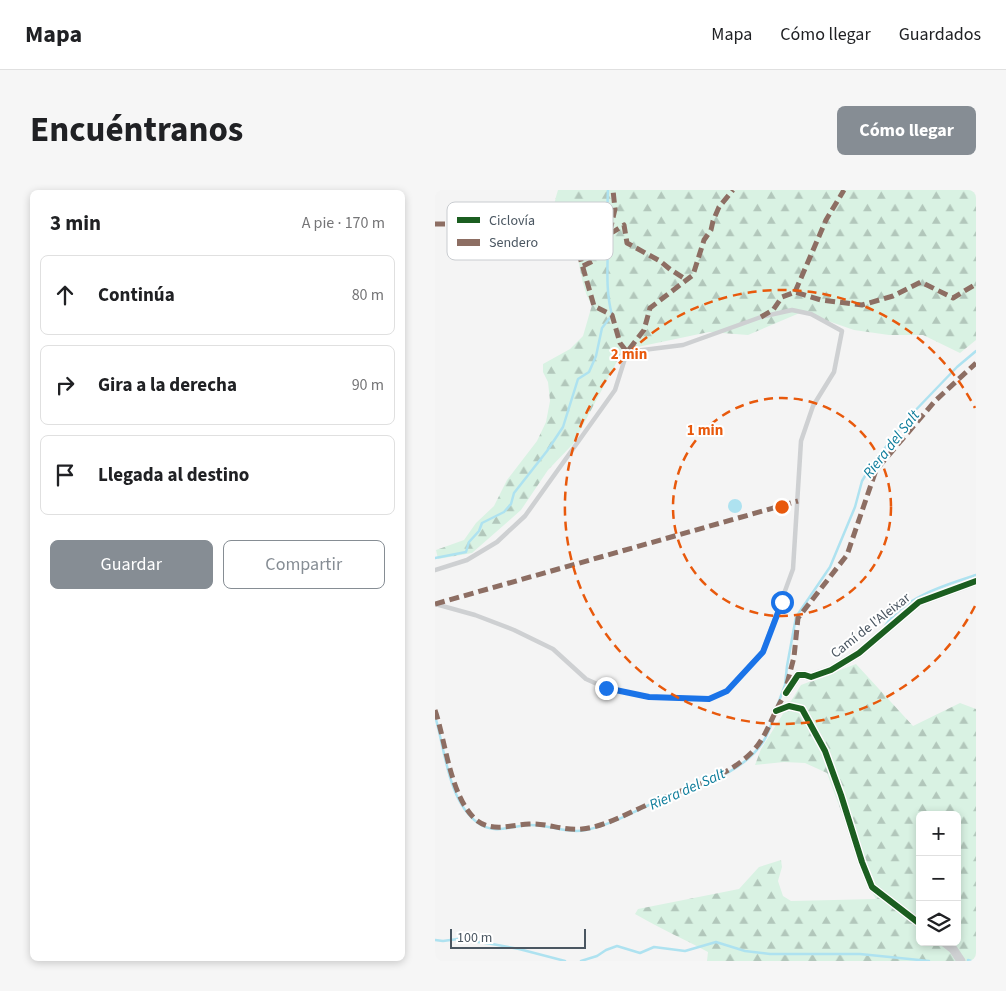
<!DOCTYPE html>
<html lang="es">
<head>
<meta charset="utf-8">
<style>
  body { margin:0; font-family:"Source Sans 3",sans-serif; background:#f6f6f6; color:#202124 }
  .controls { position:absolute; right:15px; bottom:15px; display:grid; overflow:hidden; border-radius:8px; box-shadow:0 2px 8px #0003 }
  .controls button { width:45px; height:45px; display:grid; place-items:center; padding:0; border:0; border-bottom:1px solid #e0e0e0; background:#fff; color:#202124; font:25px sans-serif }
  .scale { position:absolute; left:15px; bottom:12px; width:136px; box-sizing:border-box; padding-left:5px; border:2px solid #4a5661; border-top:0; font-size:14px; line-height:18px; white-space:nowrap; color:#4a5661; -webkit-text-stroke:4px #fff; paint-order:stroke }
  .stop { position:absolute; width:15px; height:15px; margin:-11px; border:4px solid #1a73e8; border-radius:50%; background:#fff }
  .stop.end { background:#1a73e8; border-color:#fff; box-shadow:0 1px 5px #0008 }
  .list { margin:0; padding:0; list-style:none }
  h2 { display:flex; justify-content:space-between; align-items:center; height:65px; margin:0; padding:0 20px; font-size:21px }
  h2 small { font-size:16px; font-weight:400; color:#757577 }
  .list li { display:grid; grid-template-columns:32px 1fr auto; gap:15px; align-items:center; box-sizing:border-box; height:80px; margin:0 10px 10px; padding:0 10px; border:1px solid #e0e0e0; border-radius:8px }
  .list b { display:block; font-size:19px; white-space:nowrap }
  .list em { font-size:16px; font-style:normal; color:#757577 }
  .actions { display:flex; gap:10px; padding:15px 20px }
  .actions a { flex:1; padding:11px 0; border:1px solid #868d94; border-radius:8px; text-align:center; font-size:18px; color:#868d94 }
  .actions .main { background:#868d94; color:#fff }
  .icon { flex:none; width:28px; height:28px; fill:none; stroke:currentColor; stroke-width:2; stroke-linecap:round; stroke-linejoin:round }
  .map { position:relative; flex:none; width:541px; height:771px; overflow:hidden; border-radius:8px }
  header { display:flex; align-items:center; gap:30px; box-sizing:border-box; height:70px; padding:0 25px; background:#fff; border-bottom:1px solid #e0e0e0 }
  header strong { font-size:24px }
  nav { display:flex; gap:28px; margin-inline-start:auto; font-size:18px }
  .intro { display:flex; align-items:center; justify-content:space-between; box-sizing:border-box; height:120px; padding:0 30px }
  h1 { margin:0; font-size:35px }
  .button { padding:12px 22px; border-radius:8px; background:#868d94; color:#fff; font-size:18px; font-weight:700 }
  main { display:flex; gap:30px; padding:0 30px }
  aside { flex:1; background:#fff; border-radius:8px; box-shadow:0 2px 8px #0003 }
  .map>svg:first-child { display:block }
</style>
</head>
<body>
<header>
<strong>Mapa</strong>
<nav><a>Mapa</a><a>Cómo llegar</a><a>Guardados</a></nav>
</header>
<div class="intro"><h1>Encuéntranos</h1><a class="button">Cómo llegar</a></div>
<main>
<aside>
<h2>3 min<small>A pie · 170 m</small></h2>
<ul class="list">
<li><svg class="icon" aria-label="ahead" viewBox="0 0 24 24"><path d="M12 20V5M6 11l6-6 6 6"/></svg><div><b>Continúa</b></div><em>80 m</em></li>
<li><svg class="icon" aria-label="right" viewBox="0 0 24 24"><path d="M7 20v-9h11M14 6l5 5-5 5"/></svg><div><b>Gira a la derecha</b></div><em>90 m</em></li>
<li><svg class="icon" aria-label="arrive" viewBox="0 0 24 24"><path d="M6 21V4h12l-3 4 3 4H6"/></svg><div><b>Llegada al destino</b></div></li>
</ul>
<div class="actions"><a class="main">Guardar</a><a>Compartir</a></div>
</aside>
<div class="map">
<svg width="541" height="771" viewBox="0 0 541 771">
  <defs>
    <pattern id="forest-firs" width="22" height="20" patternUnits="userSpaceOnUse" patternTransform="scale(1.25)"><rect width="22" height="20" fill="#d9f2e3"/><path d="M5 1l3.5 6h-7zM16 11l3.5 6h-7z" fill="#b2c7bb"/></pattern>
  </defs>
  <rect width="100%" height="100%" fill="#f4f4f4"/>
  <g fill="url(#forest-firs)" fill-rule="evenodd">
    <path d="M123 0H541V150L525 163 488 145H454L419 140 367 122 313 145 274 142 188 160 138 254 113 280 86 320 37 363 3 369 1 360 29 350 41 333 59 316 72 290 102 251 111 232 115 211 113 192 108 182V174L135 159 148 146 157 115C147 101 145 75 141 58L127 53C118 33 116 21 123 0Z"/>
    <path d="M421 474 478 536 525 513 541 519V771H272L273 762C249 749 224 738 200 724L203 719 304 699 324 677 346 670 347 677 343 691 348 706 356 711 441 709 435 699 392 583 370 573 349 572 320 575 326 559 366 495ZM485 625H522V752H485Z"/>
  </g>
  <circle fill="#aee2f0" cx="300" cy="316" r="7"/>
  <g fill="none" stroke-linecap="round" stroke-linejoin="round">
    <g stroke="#aee2f0" stroke-width="2.5">
      <path d="M0 368 31 362 34 352 44 341 47 333 69 322 76 314 79 303 112 261 128 237 143 189 154 182 161 166 167 138 177 125C170 99 173 74 173 47 173 31 172 16 173 0"/>
      <path d="M450 436C469 407 510 395 541 385"/>
      <path d="M341 519 350 495 352 476 361 427 395 377 420 317 427 291 436 276 474 227 522 177 541 161"/>
      <path d="M0 526C10 559 13 612 43 633 60 645 76 636 94 635 113 634 132 644 151 640 176 635 197 622 221 612 257 596 305 587 328 552 333 544 337 533 340 524"/>
      <path d="M0 750 8 751 23 749 57 754 84 759 130 771"/>
      <path d="M533 770 536 771"/>
      <path d="M146 771 162 766 171 760 182 756 205 763 219 757 250 761 281 752 310 761 335 764H425L494 771"/>
    </g>
    <path stroke="#ced0d2" stroke-width="4.5" d="M0 380 32 370 62 352 90 326 180 200 192 162 248 155 326 127 357 120 376 124 407 141 399 182 378 216 366 251 358 379 328 461 292 501 274 509 214 507 171 498 151 489 118 459 79 440 40 425 0 414"/>
    <g stroke="#ced0d2" stroke-width="9">
      <path d="M351 503 363 485H370L376 487 396 480 424 463 484 412 541 391"/>
      <path d="M341 521 354 516 367 519 390 561 406 605 427 672 437 697 485 734"/>
      <path d="M509 752 518 759 526 771"/>
    </g>
    <g stroke="#8d6e63" stroke-width="5" stroke-dasharray="10 5" stroke-linecap="butt">
      <path d="M0 34H32L92 42 142 57 159 116 177 125 185 153 192 162 209 140 215 118 258 85 269 50 276 40 278 31 284 17 298 0"/>
      <path d="M175 41 178 42 189 35 192 53 225 71 236 80 252 90"/>
      <path d="M142 57 161 66"/>
      <path d="M148 76 160 70 175 41 180 19 178 0"/>
      <path d="M360 102 391 30 409 0"/>
      <path d="M326 127 338 120 347 107 360 102 386 110 427 115 458 106 486 92 518 108 541 94"/>
      <path d="M0 414 363 311"/>
      <path d="M352 494 359 467 363 428 412 365 441 280 500 211 541 173"/>
      <path d="M0 520C11 553 15 605 40 629 56 643 76 635 94 634 112 633 129 641 147 639 173 636 196 621 221 611 253 597 289 589 315 564 333 547 337 523 351 503"/>
    </g>
    <defs>
      <g id="cycleway">
        <path d="M351 503 363 485H370L376 487 396 480 424 463 484 412 541 391"/>
        <path d="M341 521 354 516 367 519 390 561 406 605 427 672 437 697 485 734"/>
      </g>
    </defs>
    <use href="#cycleway" stroke="#fff" stroke-width="9"/>
    <use href="#cycleway" stroke="#1b5e20" stroke-width="6"/>
  </g>
  <g fill="none" stroke-linecap="round" stroke-linejoin="round">
    <path stroke="#1a73e8" stroke-width="6" d="M171 498 214 507 274 509 292 501 328 462 347 412"/>
  </g>
  <g fill="none" stroke="#e8590c" stroke-width="2.5" stroke-dasharray="9 6">
    <circle cx="347" cy="317" r="109"/>
    <path d="M540 416A217 217 0 1 1 540 218"/>
  </g>
  <g text-anchor="middle" stroke-width="4" stroke-linejoin="round" paint-order="stroke">
    <g font-size="14" fill="#4a5661" stroke="#fff">
      <text transform="translate(435 435) rotate(-38)" y="5">Camí de l'Aleixar</text>
    </g>
    <g font-size="15" font-style="italic" fill="#0c7c9b" stroke="#fff">
      <text transform="translate(456 254) rotate(-52)" y="5">Riera del Salt</text>
      <text transform="translate(252 599) rotate(-24)" y="5">Riera del Salt</text>
    </g>
  </g>
  <rect x="12" y="12" width="166" height="58" rx="8" fill="#fff" stroke="#c9ccd0" stroke-width="1"/>
  <rect x="22" y="27" width="23" height="6" fill="#1b5e20"/>
  <rect x="22" y="49" width="23" height="7" fill="#8d6e63"/>
  <g font-size="14" fill="#4a5661">
    <text x="54" y="35">Ciclovía</text>
    <text x="54" y="57">Sendero</text>
  </g>
  <circle cx="347" cy="317" r="8" fill="#e8590c" stroke="#fff" stroke-width="2.5"/>
  <g font-size="15" text-anchor="middle" font-weight="bold" fill="#e8590c" stroke="#fff" stroke-width="4" stroke-linejoin="round" paint-order="stroke">
    <text x="194" y="169">2 min</text>
    <text x="270" y="245">1 min</text>
  </g>
</svg>
<div class="controls">
<button>+</button>
<button>−</button>
<button><svg class="icon" aria-label="layers" viewBox="0 0 24 24"><path d="M12 4l9 5-9 5-9-5zM3 14l9 5 9-5"/></svg></button>
</div>
<div class="scale">100 m</div>
<div class="stop" style="left:347px;top:412px"></div>
<div class="stop end" style="left:171px;top:498px"></div>
</div>
</main>
</body>
</html>
